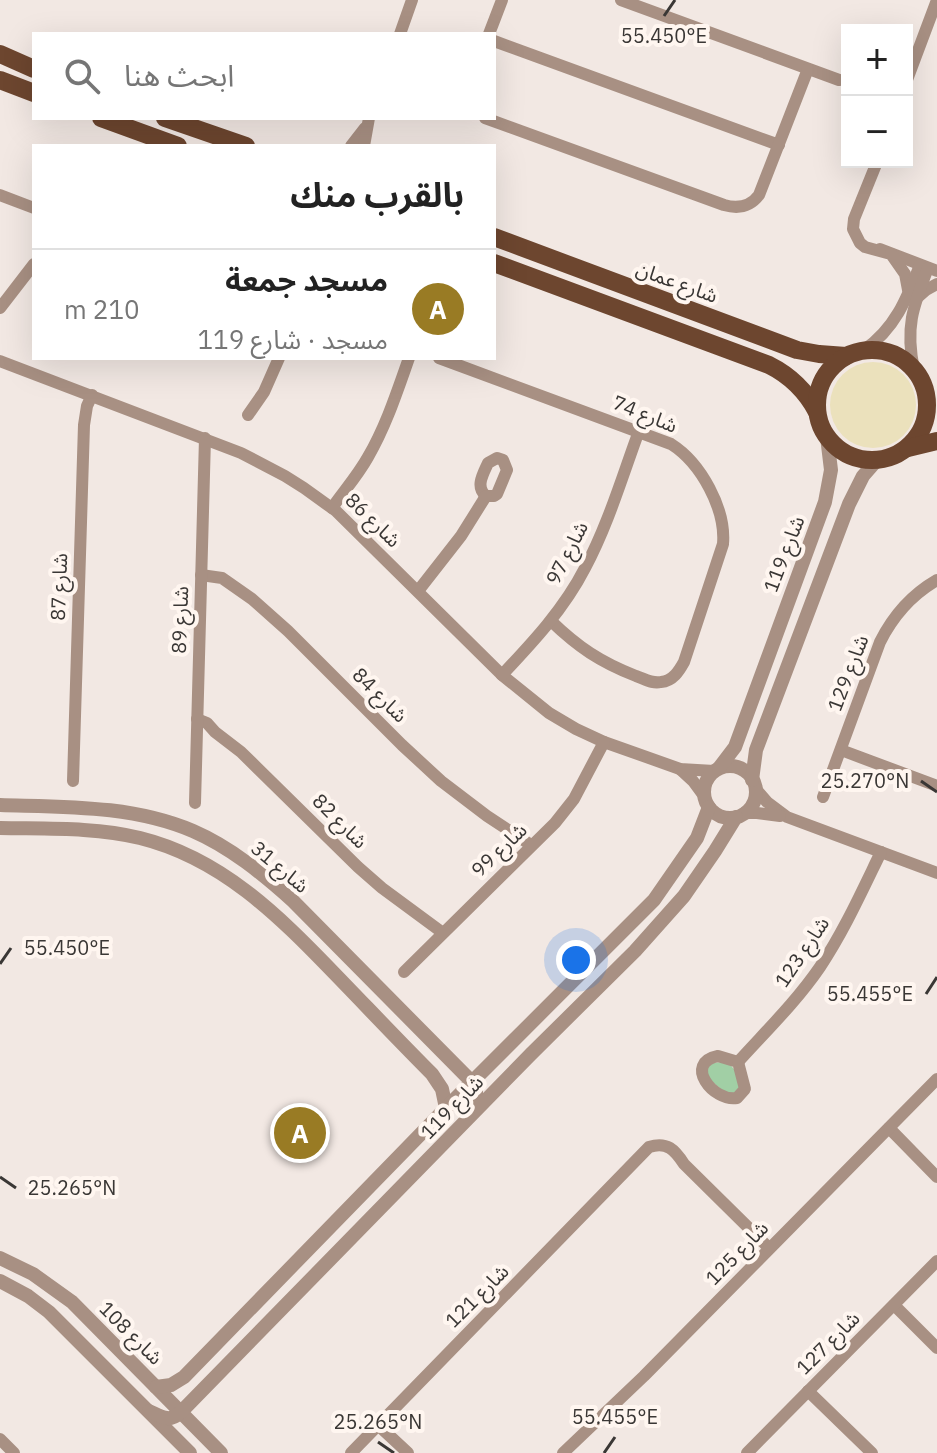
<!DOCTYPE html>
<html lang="ar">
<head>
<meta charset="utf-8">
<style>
  body { margin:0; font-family:"IBM Plex Sans","Noto Sans Arabic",sans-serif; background:#f2f2f2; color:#222; direction:rtl }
  .controls { position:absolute; right:24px; top:24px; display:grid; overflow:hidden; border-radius:0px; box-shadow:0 8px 32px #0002 }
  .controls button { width:72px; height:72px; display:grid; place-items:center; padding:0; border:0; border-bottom:2px solid #e0e0e0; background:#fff; color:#222; font:40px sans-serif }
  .you { position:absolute; left:576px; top:960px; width:28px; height:28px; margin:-20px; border:6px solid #fff; border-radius:50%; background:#1a73e8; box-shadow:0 0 0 12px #1a73e833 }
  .badge { display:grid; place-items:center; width:52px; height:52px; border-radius:50%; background:#997b24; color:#fff; font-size:26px; font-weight:700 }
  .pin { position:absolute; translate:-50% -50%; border:4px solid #fff; box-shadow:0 2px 8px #0006 }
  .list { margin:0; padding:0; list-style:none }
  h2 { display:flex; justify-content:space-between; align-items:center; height:104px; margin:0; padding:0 32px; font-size:34px }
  h2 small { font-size:26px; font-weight:400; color:#767676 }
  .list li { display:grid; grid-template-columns:52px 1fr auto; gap:24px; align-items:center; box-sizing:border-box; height:112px; padding:0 32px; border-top:2px solid #e0e0e0 }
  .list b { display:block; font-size:30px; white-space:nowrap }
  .list p { margin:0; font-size:26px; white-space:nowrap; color:#767676 }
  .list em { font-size:26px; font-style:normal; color:#767676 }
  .icon { flex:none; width:44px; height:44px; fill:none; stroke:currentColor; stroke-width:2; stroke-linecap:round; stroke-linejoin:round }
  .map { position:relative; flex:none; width:937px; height:1453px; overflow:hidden; direction:ltr }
  .search { position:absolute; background:#fff; box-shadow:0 8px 32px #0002; left:32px; top:32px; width:464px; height:88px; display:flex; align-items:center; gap:20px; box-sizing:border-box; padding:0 28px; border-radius:0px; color:#767676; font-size:30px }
  .panel { position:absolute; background:#fff; box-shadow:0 8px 32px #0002; left:32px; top:144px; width:464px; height:216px; border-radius:0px; direction:rtl }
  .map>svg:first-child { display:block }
</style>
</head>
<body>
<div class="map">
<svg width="937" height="1453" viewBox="0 0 937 1453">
  <rect width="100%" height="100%" fill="#f2e8e3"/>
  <path fill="#a1cfa5" d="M727 1061 740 1076V1091L729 1096 708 1078V1064Z"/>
  <circle fill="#ebe1bc" cx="873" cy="405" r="43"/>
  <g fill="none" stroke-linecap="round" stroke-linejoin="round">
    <g stroke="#a89083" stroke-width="12">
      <path d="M621 0 839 80"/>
      <path d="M400 34 412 0"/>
      <path d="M489 34 502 0"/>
      <path d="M494 41 779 145"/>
      <path d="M907 80 937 0"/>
      <path d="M485 118 724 205C738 209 750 207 759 195L808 69"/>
      <path d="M351 146 365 128"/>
      <path d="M364 146 369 118"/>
      <path d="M877 162 854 219 853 229 860 243 865 247 887 253"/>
      <path d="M0 195 34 208"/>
      <path d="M880 249 937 271"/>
      <path d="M891 254 905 274 908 290"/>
      <path d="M918 297 926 290 937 284"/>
      <path d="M0 308 34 264"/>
      <path d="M864 350C895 329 907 298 920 265"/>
      <path d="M439 358 671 444C701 463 726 509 723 544L684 662C679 671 673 681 661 682 652 684 645 679 636 676 600 662 578 647 551 621"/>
      <path d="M0 361 241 453 285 476 304 488 336 511 502 675 549 713 576 729 604 742 680 769 714 771"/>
      <path d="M914 370C905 327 913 307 928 268"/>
      <path d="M248 415 264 392 279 358"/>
      <path d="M497 458 503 460 507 470 497 494 494 496H486C475 487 483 474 488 463Z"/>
      <path d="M332 508C344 491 358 475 368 457 386 426 397 392 409 358"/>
      <path d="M201 575 222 578 252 599 288 631 402 745 441 781 487 816 531 845"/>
      <path d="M418 591 461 536 486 496"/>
      <path d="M502 675C533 642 564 609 585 568 608 525 622 477 639 431"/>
      <path d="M197 719 207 723 215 732 241 752 358 867 382 888 443 933"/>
      <path d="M841 750 937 786"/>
      <path d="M680 769 693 781 704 796"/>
      <path d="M73 781 84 425 87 406 92 395"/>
      <path d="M755 788 767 802 787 817 937 873"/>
      <path d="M823 797 880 642C893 616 911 595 937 580"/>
      <path d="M195 803 205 438"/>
      <path d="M744 813H757L780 816"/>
      <path d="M404 972 555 823 574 799 604 742"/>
      <path d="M718 1056 738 1062 745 1089 737 1098C713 1102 683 1063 718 1056Z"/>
      <path d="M738 1062C766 1031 796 1002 820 967 844 931 862 891 881 852"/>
      <path d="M889 1128 937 1177"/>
      <path d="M894 1305 937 1348"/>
      <path d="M808 1391 872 1453"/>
      <path d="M378 1425 408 1453"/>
      <path d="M0 1439 14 1453"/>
      <path d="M351 1453 649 1147C667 1141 675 1150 684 1164L769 1248"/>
      <path d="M563 1453 644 1376 937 1079"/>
      <path d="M747 1453 937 1261"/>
    </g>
    <g stroke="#a89083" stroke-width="14">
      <circle cx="730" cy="792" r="26"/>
      <path d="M719 768 735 747 825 502 831 470 827 437"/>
      <path d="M752 780 756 750 849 504 863 476 877 460"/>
      <path d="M0 805C65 807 132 805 193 831 230 847 263 874 293 901L473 1083C479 1094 476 1103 467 1112"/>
      <path d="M0 828C46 829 95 827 140 838 221 858 278 915 334 973 367 1007 399 1041 432 1074L442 1089 446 1108"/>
      <path d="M0 1258 33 1274 72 1302 221 1453"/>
      <path d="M0 1281 28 1296 49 1312 190 1453"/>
      <path d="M156 1387 171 1385 184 1377 446 1108 654 900 697 838 709 807"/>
      <path d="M149 1411C162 1417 169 1423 181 1412L531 1054 635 951 684 896 715 851 736 817"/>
    </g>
    <g stroke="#6d462f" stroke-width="18">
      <path d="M0 54 34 69"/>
      <path d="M0 80 34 93"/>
      <path d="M101 118 178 146"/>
      <path d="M165 118 246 146"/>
      <path d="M494 237 797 350 819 354 846 356"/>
      <path d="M494 263 769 365C791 376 806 391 817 412"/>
      <circle cx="872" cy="405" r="55"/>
      <path d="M908 448 937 441"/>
    </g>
  </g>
  <path fill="none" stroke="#3a3735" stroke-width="3" d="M664 16 675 0M921 781 937 792M0 964 11 948M926 994 937 977M0 1177 16 1188M378 1442 394 1453M604 1453 615 1437"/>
  <g text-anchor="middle" stroke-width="8" stroke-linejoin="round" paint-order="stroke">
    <g font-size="20" fill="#3a3735" stroke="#fff6f0">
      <text transform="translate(677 282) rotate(20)" y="7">شارع عمان</text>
      <text transform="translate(645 414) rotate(22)" y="7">شارع 74</text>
      <text transform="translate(373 520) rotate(44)" y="7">شارع 86</text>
      <text transform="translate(567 553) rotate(-63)" y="7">شارع 97</text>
      <text transform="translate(784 554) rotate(-69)" y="7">شارع 119</text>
      <text transform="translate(59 587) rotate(-88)" y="7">شارع 87</text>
      <text transform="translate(180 620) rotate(-88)" y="7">شارع 89</text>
      <text transform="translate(848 673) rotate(-69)" y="7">شارع 129</text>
      <text transform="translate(380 695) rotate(45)" y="7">شارع 84</text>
      <text transform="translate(340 821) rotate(45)" y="7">شارع 82</text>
      <text transform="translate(499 850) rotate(-44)" y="7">شارع 99</text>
      <text transform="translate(280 867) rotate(40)" y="7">شارع 31</text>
      <text transform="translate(802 952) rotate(-56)" y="7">شارع 123</text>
      <text transform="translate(452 1107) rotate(-46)" y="7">شارع 119</text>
      <text transform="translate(737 1253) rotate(-46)" y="7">شارع 125</text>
      <text transform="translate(477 1296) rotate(-45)" y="7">شارع 121</text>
      <text transform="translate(131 1333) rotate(45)" y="7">شارع 108</text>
      <text transform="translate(828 1343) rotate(-45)" y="7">شارع 127</text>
    </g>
  </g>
  <g font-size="20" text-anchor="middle" fill="#3a3735" stroke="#fff6f0" stroke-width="8" stroke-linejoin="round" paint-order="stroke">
    <text x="664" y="43">55.450°E</text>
    <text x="865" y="788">25.270°N</text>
    <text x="67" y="955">55.450°E</text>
    <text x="870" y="1001">55.455°E</text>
    <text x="72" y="1195">25.265°N</text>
    <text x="615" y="1424">55.455°E</text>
    <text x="378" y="1429">25.265°N</text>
  </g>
</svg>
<div class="controls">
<button>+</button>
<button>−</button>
</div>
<div class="you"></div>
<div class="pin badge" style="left:300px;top:1133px">A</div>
<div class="search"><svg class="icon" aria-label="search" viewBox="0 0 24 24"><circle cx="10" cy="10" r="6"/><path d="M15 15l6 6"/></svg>ابحث هنا</div>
<section class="panel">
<h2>بالقرب منك<small></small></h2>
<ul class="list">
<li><span class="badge">A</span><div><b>مسجد جمعة</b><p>مسجد · شارع 119</p></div><em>210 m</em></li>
</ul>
</section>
</div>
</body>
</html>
